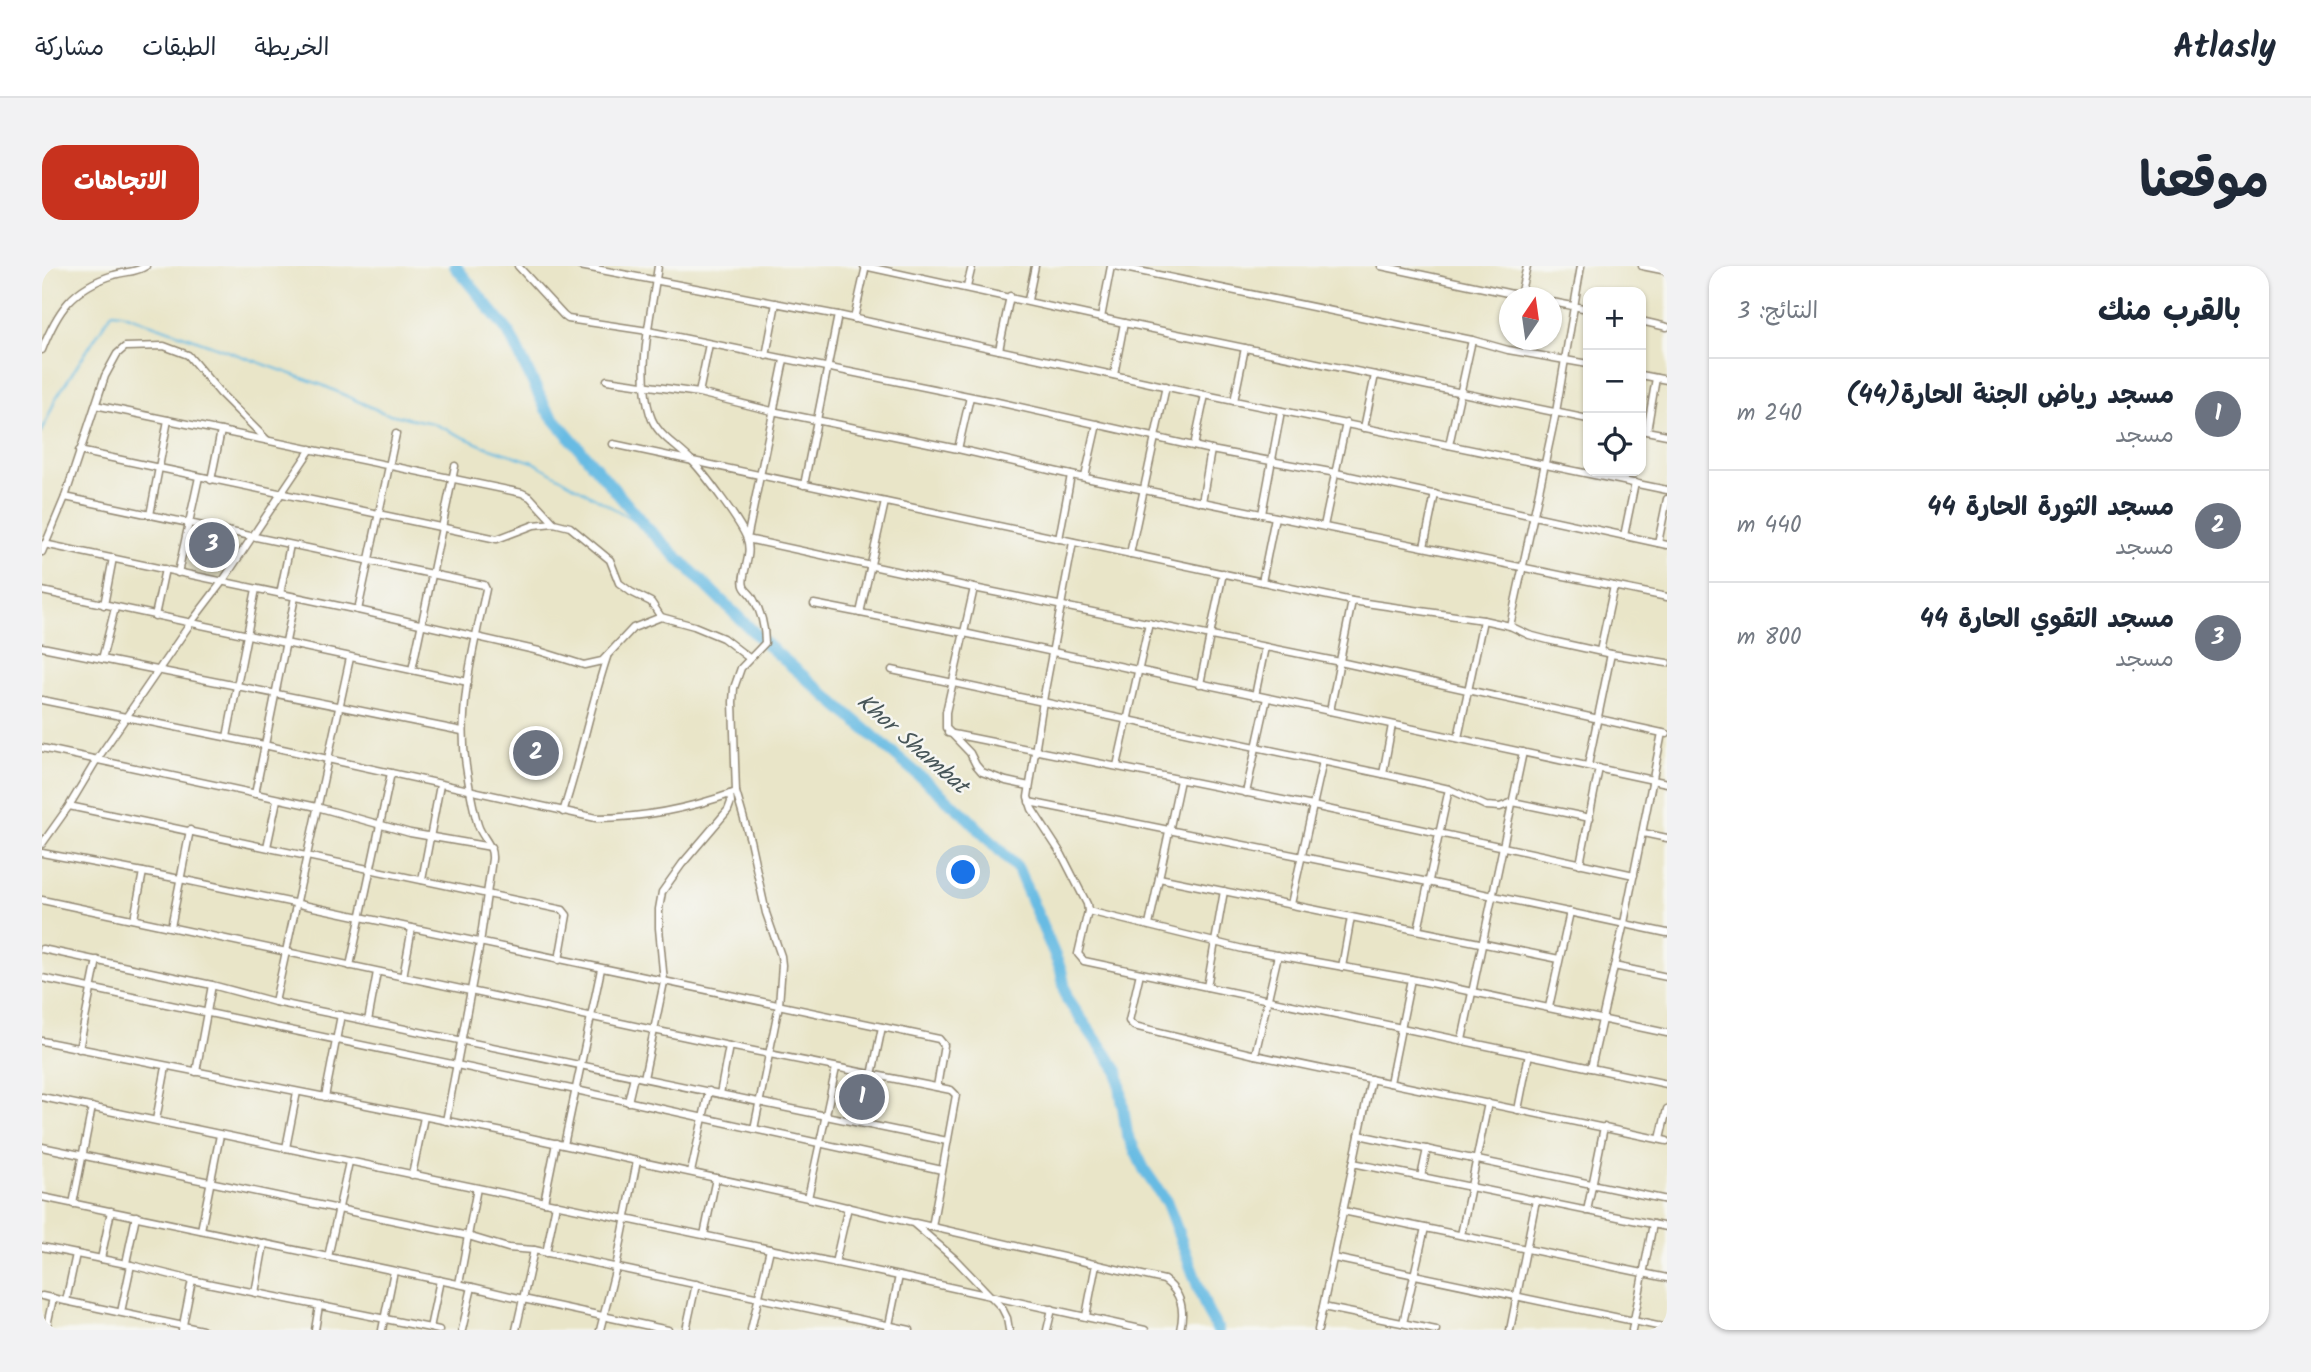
<!DOCTYPE html>
<html lang="ar">
<head>
<meta charset="utf-8">
<style>
  body { margin:0; font-family:Kalam,"Playpen Sans Arabic",sans-serif; background:#f2f2f3; color:#1f2937; direction:rtl }
  .controls { position:absolute; right:21px; top:21px; display:grid; overflow:hidden; border-radius:14px; box-shadow:0 2px 5px #0004 }
  .controls button { width:63px; height:63px; display:grid; place-items:center; padding:0; border:0; border-bottom:2px solid #e0e1e3; background:#fff; color:#1f2937; font:35px sans-serif }
  .compass { position:absolute; left:1457px; top:21px; width:63px; height:63px; border-radius:50%; background:#fff; box-shadow:0 2px 5px #0004; rotate:13deg }
  .you { position:absolute; left:922px; top:607px; width:24px; height:24px; margin:-18px; border:5px solid #fff; border-radius:50%; background:#1a73e8; box-shadow:0 0 0 10px #1a73e833 }
  .badge { display:grid; place-items:center; width:46px; height:46px; border-radius:50%; background:#c8321e; color:#fff; font-size:23px; font-weight:700 }
  .pin { position:absolute; translate:-50% -50%; border:4px solid #fff; box-shadow:0 2px 7px #0006 }
  .list { margin:0; padding:0; list-style:none }
  h2 { display:flex; justify-content:space-between; align-items:center; height:91px; margin:0; padding:0 28px; font-size:30px }
  h2 small { font-size:23px; font-weight:400; color:#747a83 }
  .list li { display:grid; grid-template-columns:46px 1fr auto; gap:21px; align-items:center; box-sizing:border-box; height:112px; padding:0 28px; border-top:2px solid #e0e1e3 }
  .list b { display:block; font-size:26px; white-space:nowrap }
  .list p { margin:0; font-size:23px; white-space:nowrap; color:#747a83 }
  .list em { font-size:23px; font-style:normal; color:#747a83 }
  .icon { flex:none; width:38px; height:38px; fill:none; stroke:currentColor; stroke-width:2; stroke-linecap:round; stroke-linejoin:round }
  .map { position:relative; flex:none; width:1625px; height:1064px; overflow:hidden; direction:ltr; border-radius:21px }
  header { display:flex; align-items:center; gap:42px; box-sizing:border-box; height:98px; padding:0 35px; background:#fff; border-bottom:2px solid #e0e1e3 }
  header strong { font-size:33px }
  nav { display:flex; gap:38px; margin-inline-start:auto; font-size:24px }
  .intro { display:flex; align-items:center; justify-content:space-between; box-sizing:border-box; height:168px; padding:0 42px }
  h1 { margin:0; font-size:49px }
  .button { padding:18px 32px; border-radius:21px; background:#c8321e; color:#fff; font-size:24px; font-weight:700 }
  main { display:flex; gap:42px; padding:0 42px }
  aside { flex:1; background:#fff; border-radius:21px; box-shadow:0 2px 5px #0004 }
  .map>svg:first-child { display:block }
</style>
</head>
<body>
<header>
<strong>Atlasly</strong>
<nav><a>الخريطة</a><a>الطبقات</a><a>مشاركة</a></nav>
</header>
<div class="intro"><h1>موقعنا</h1><a class="button">الاتجاهات</a></div>
<main>
<aside>
<h2>بالقرب منك<small>النتائج: 3</small></h2>
<ul class="list">
<li><span class="badge" style="background:#6b7280">1</span><div><b>مسجد رياض الجنة الحارة(44)</b><p>مسجد</p></div><em>240 m</em></li>
<li><span class="badge" style="background:#6b7280">2</span><div><b>مسجد الثورة الحارة 44</b><p>مسجد</p></div><em>440 m</em></li>
<li><span class="badge" style="background:#6b7280">3</span><div><b>مسجد التقوي الحارة 44</b><p>مسجد</p></div><em>800 m</em></li>
</ul>
</aside>
<div class="map">
<svg width="1625" height="1064" viewBox="0 0 1625 1064">
  <rect width="100%" height="100%" fill="#f6f6f2"/>
  <filter id="ink" filterUnits="userSpaceOnUse"><feTurbulence type="fractalNoise" baseFrequency=".0143" numOctaves="2"/><feDisplacementMap in="SourceGraphic" scale="14" xChannelSelector="R" yChannelSelector="G"/><feConvolveMatrix kernelMatrix="1 2 1 2 8 2 1 2 1" color-interpolation-filters="sRGB"/></filter>
  <filter id="wash" filterUnits="userSpaceOnUse"><feTurbulence type="fractalNoise" baseFrequency=".00686" numOctaves="4" result="noise"/><feDisplacementMap in="SourceGraphic" scale="28" xChannelSelector="R" yChannelSelector="G"/><feGaussianBlur stdDeviation="1.57" result="paint"/><feColorMatrix in="noise" values="0 0 0 0 0 0 0 0 0 0 0 0 0 0 0 0 0 1.4 0 .05"/><feComposite in="paint" operator="in"/></filter>
  <g filter="url(#wash)">
    <rect width="100%" height="100%" fill="#e9e5c8"/>
    <g fill="none" stroke-linecap="round" stroke-linejoin="round">
      <path stroke="#67bbe3" stroke-width="2" d="M0 166 14 132 70 46 79 47 280 119 342 147 390 157 439 179 491 196 604 261"/>
      <path stroke="#67bbe3" stroke-width="12" d="M413 0 466 65 504 143 604 261 723 377 923 549 976 603 1019 704 1025 733 1076 805 1085 868 1103 905 1125 937 1166 1047 1176 1064"/>
    </g>
  </g>
  <g filter="url(#ink)">
    <g fill="none" stroke-linecap="round" stroke-linejoin="round">
      <defs>
        <g id="street">
          <path d="M476 0 522 50 526 53 606 65 951 135 1169 184 1294 207 1625 279"/>
          <path d="M538 0 796 49 1163 129 1625 224"/>
          <path d="M616 0C610 45 594 103 608 148 614 169 636 180 650 195 662 207 700 258 705 273 711 290 698 310 702 320 703 324 709 328 711 332 720 347 723 361 723 377L699 402 692 422 691 436 694 526 708 574 724 647 739 690 740 699 737 739 712 863"/>
          <path d="M822 0 1082 57 1546 153"/>
          <path d="M1073 0 1430 74 1466 84 1546 98"/>
          <path d="M1339 0 1489 32"/>
          <path d="M1600 0 1625 5"/>
          <path d="M925 21 930 0"/>
          <path d="M1478 29 1485 0"/>
          <path d="M986 34 993 0"/>
          <path d="M1510 36 1546 43"/>
          <path d="M1059 52 1069 0"/>
          <path d="M812 53 824 0"/>
          <path d="M1599 55 1625 61"/>
          <path d="M0 84C15 45 31 21 72 9 84 5 93 7 104 0"/>
          <path d="M957 84 968 30"/>
          <path d="M724 90 734 37"/>
          <path d="M742 94 705 273 932 322 1298 396 1625 468"/>
          <path d="M1072 109 1082 57"/>
          <path d="M1599 109 1625 114"/>
          <path d="M565 114 657 127 730 145 916 183 1029 209 1625 331"/>
          <path d="M657 127 667 78"/>
          <path d="M1192 135 1203 82"/>
          <path d="M53 139 480 227 488 231 512 257"/>
          <path d="M1322 162 1333 109"/>
          <path d="M1599 164 1625 169"/>
          <path d="M1605 165 1614 112"/>
          <path d="M571 178 1310 335 1441 354 1468 360 1487 369 1510 375 1569 388 1625 397"/>
          <path d="M1407 179 1430 74"/>
          <path d="M1152 180 1163 129"/>
          <path d="M916 183 928 131"/>
          <path d="M37 185 455 273 492 259 512 257 528 261 568 294 577 317 589 326 609 336 619 351"/>
          <path d="M1043 211 1055 158"/>
          <path d="M169 214 179 165"/>
          <path d="M762 219 796 49"/>
          <path d="M23 231 442 319 444 323C432 380 415 442 424 500 427 519 430 540 436 559 440 572 451 578 450 593L438 677 404 855"/>
          <path d="M1160 236 1169 184"/>
          <path d="M1220 248 1239 145"/>
          <path d="M108 249 126 154"/>
          <path d="M1282 260 1304 157"/>
          <path d="M1582 270 1593 217"/>
          <path d="M1017 273 1029 209"/>
          <path d="M1031 276 1001 435 986 531 990 543 1020 589 1045 638 1046 645 1036 688 1042 695 1625 818"/>
          <path d="M1616 277 1625 233"/>
          <path d="M2 278 316 344 497 385 542 399 560 395 591 362 619 351 652 360 681 372 707 392"/>
          <path d="M1382 281 1393 228"/>
          <path d="M0 286 23 231 63 110 75 88 83 81 122 80 146 89 179 128 225 174"/>
          <path d="M1088 288 1124 120"/>
          <path d="M136 307 157 211"/>
          <path d="M1220 316 1233 251"/>
          <path d="M932 322 904 446V462L928 487 934 499 940 506 964 515 987 520"/>
          <path d="M0 325 426 416"/>
          <path d="M238 328 248 279"/>
          <path d="M772 338 922 367 1625 517"/>
          <path d="M62 339 71 292"/>
          <path d="M316 344 354 168"/>
          <path d="M818 347 843 236"/>
          <path d="M113 350 123 303"/>
          <path d="M1468 360 1514 146 1539 0"/>
          <path d="M0 381 420 465"/>
          <path d="M1558 385 1572 320"/>
          <path d="M60 393 73 342"/>
          <path d="M370 404 413 200"/>
          <path d="M850 404 1341 508 1407 523 1444 540 1458 541 1471 536 1548 552"/>
          <path d="M1158 418 1181 307"/>
          <path d="M1213 430 1223 381"/>
          <path d="M0 434 222 479 554 552C602 552 649 542 694 526"/>
          <path d="M1288 445 1310 335"/>
          <path d="M906 467 1271 540 1592 609"/>
          <path d="M185 471 214 323"/>
          <path d="M1416 472 1441 354"/>
          <path d="M0 482 275 541 368 567 449 581"/>
          <path d="M1546 499 1569 388"/>
          <path d="M1075 500 1107 357"/>
          <path d="M1341 508 1350 459"/>
          <path d="M1204 527 1225 432"/>
          <path d="M213 528 253 331"/>
          <path d="M987 536 1386 616 1625 667"/>
          <path d="M27 540 521 644 525 649 517 694"/>
          <path d="M521 546C538 495 548 442 565 391"/>
          <path d="M1601 567 1625 572"/>
          <path d="M0 578 27 540 54 495 148 358 180 316 269 183"/>
          <path d="M225 581 235 534"/>
          <path d="M0 587 138 613 897 773 902 779 895 821"/>
          <path d="M1538 598 1557 502"/>
          <path d="M1117 612 1517 693"/>
          <path d="M380 614 398 519"/>
          <path d="M0 634 687 780 909 824 914 829 890 961"/>
          <path d="M1249 638 1281 495"/>
          <path d="M1046 645 1201 683 1369 713 1625 767"/>
          <path d="M92 653 101 606"/>
          <path d="M1107 659 1138 514"/>
          <path d="M129 661 148 564"/>
          <path d="M1376 664 1407 523"/>
          <path d="M0 683 170 719 233 736 905 875"/>
          <path d="M308 700 349 507"/>
          <path d="M1572 700 1625 711"/>
          <path d="M1300 701 1309 651"/>
          <path d="M1098 707 1087 755 1092 760 1213 789 1625 875"/>
          <path d="M361 711 370 662"/>
          <path d="M0 712 534 824 900 904"/>
          <path d="M1165 721 1182 625"/>
          <path d="M233 736 308 392"/>
          <path d="M1507 741 1528 646"/>
          <path d="M326 755 335 706"/>
          <path d="M1420 774 1481 486"/>
          <path d="M0 775 461 866 766 932 871 957 913 993 960 1042 965 1052 967 1064"/>
          <path d="M37 783 55 694"/>
          <path d="M1213 789 1236 689"/>
          <path d="M1549 802 1582 657 1620 467"/>
          <path d="M154 806 170 719"/>
          <path d="M830 809 840 761"/>
          <path d="M602 812 622 716 617 662V643L620 626 640 598 686 544 689 536 688 528"/>
          <path d="M1348 817 1369 713"/>
          <path d="M678 828 687 780"/>
          <path d="M0 831 857 1010 1103 1064"/>
          <path d="M283 831 299 749"/>
          <path d="M586 836 592 810"/>
          <path d="M1476 844 1487 788"/>
          <path d="M114 854 124 801"/>
          <path d="M1317 869 1625 934"/>
          <path d="M1618 873 1625 843"/>
          <path d="M522 879 559 703"/>
          <path d="M0 881 426 970 466 982 492 984 481 1033 430 1021 420 1064"/>
          <path d="M244 882 255 826"/>
          <path d="M1311 897 1625 961"/>
          <path d="M649 906 667 825"/>
          <path d="M370 909 382 851"/>
          <path d="M1379 911 1385 883"/>
          <path d="M0 931 430 1021"/>
          <path d="M766 932 794 802"/>
          <path d="M502 936 514 877"/>
          <path d="M31 938 50 841"/>
          <path d="M1301 945 1625 1012"/>
          <path d="M1545 945 1562 861"/>
          <path d="M873 957 1122 1014C1140 1027 1143 1044 1138 1064"/>
          <path d="M159 964 178 869"/>
          <path d="M662 969 674 912"/>
          <path d="M1419 969 1446 837"/>
          <path d="M0 981 89 999 150 1014 388 1062"/>
          <path d="M492 984 868 1064"/>
          <path d="M504 987 514 938"/>
          <path d="M286 991 307 896"/>
          <path d="M1292 992 1625 1062"/>
          <path d="M59 993 69 945"/>
          <path d="M84 997 94 950"/>
          <path d="M793 997 806 941"/>
          <path d="M417 1018 435 922"/>
          <path d="M213 1027 222 978"/>
          <path d="M0 1030 160 1064"/>
          <path d="M24 1035 34 988"/>
          <path d="M1281 1041 1394 1064"/>
          <path d="M79 1046 89 999"/>
          <path d="M1044 1050 1054 998"/>
          <path d="M1361 1057 1383 962"/>
          <path d="M4 1064 11 1032"/>
          <path d="M140 1064 150 1014"/>
          <path d="M273 1064 277 1040"/>
          <path d="M340 1064 352 1005"/>
          <path d="M397 1064 388 1062 398 1014"/>
          <path d="M474 1064 481 1033 626 1064"/>
          <path d="M558 1064 574 1001 595 895"/>
          <path d="M644 1064 654 1018"/>
          <path d="M709 1064 728 983"/>
          <path d="M846 1064 857 1010"/>
          <path d="M1005 1064 1010 1043"/>
          <path d="M1276 1064 1329 813"/>
          <path d="M1468 1064 1494 934"/>
          <path d="M1590 1064 1611 958"/>
        </g>
      </defs>
      <use href="#street" stroke="#928873" stroke-width="9"/>
      <use href="#street" stroke="#fff" stroke-width="6"/>
    </g>
  </g>
  <g text-anchor="middle" stroke-width="5" stroke-linejoin="round" paint-order="stroke">
    <g font-size="23" font-style="italic" fill="#485659" stroke="#f6f6f2">
      <text transform="translate(871 477) rotate(41)" y="8">Khor Shambat</text>
    </g>
  </g>
</svg>
<div class="controls">
<button>+</button>
<button>−</button>
<button><svg class="icon" aria-label="locate" viewBox="0 0 24 24"><circle cx="12" cy="12" r="6"/><path d="M12 2v4M12 18v4M2 12h4M18 12h4"/></svg></button>
</div>
<svg class="compass" viewBox="-18 -18 36 36"><path d="M0-13l5 13h-10z" fill="#e53935"/><path d="M0 13l5-13h-10z" fill="#747a83"/></svg>
<div class="you"></div>
<div class="pin badge" style="left:820px;top:831px;background:#6b7280">1</div>
<div class="pin badge" style="left:494px;top:487px;background:#6b7280">2</div>
<div class="pin badge" style="left:170px;top:279px;background:#6b7280">3</div>
</div>
</main>
</body>
</html>
